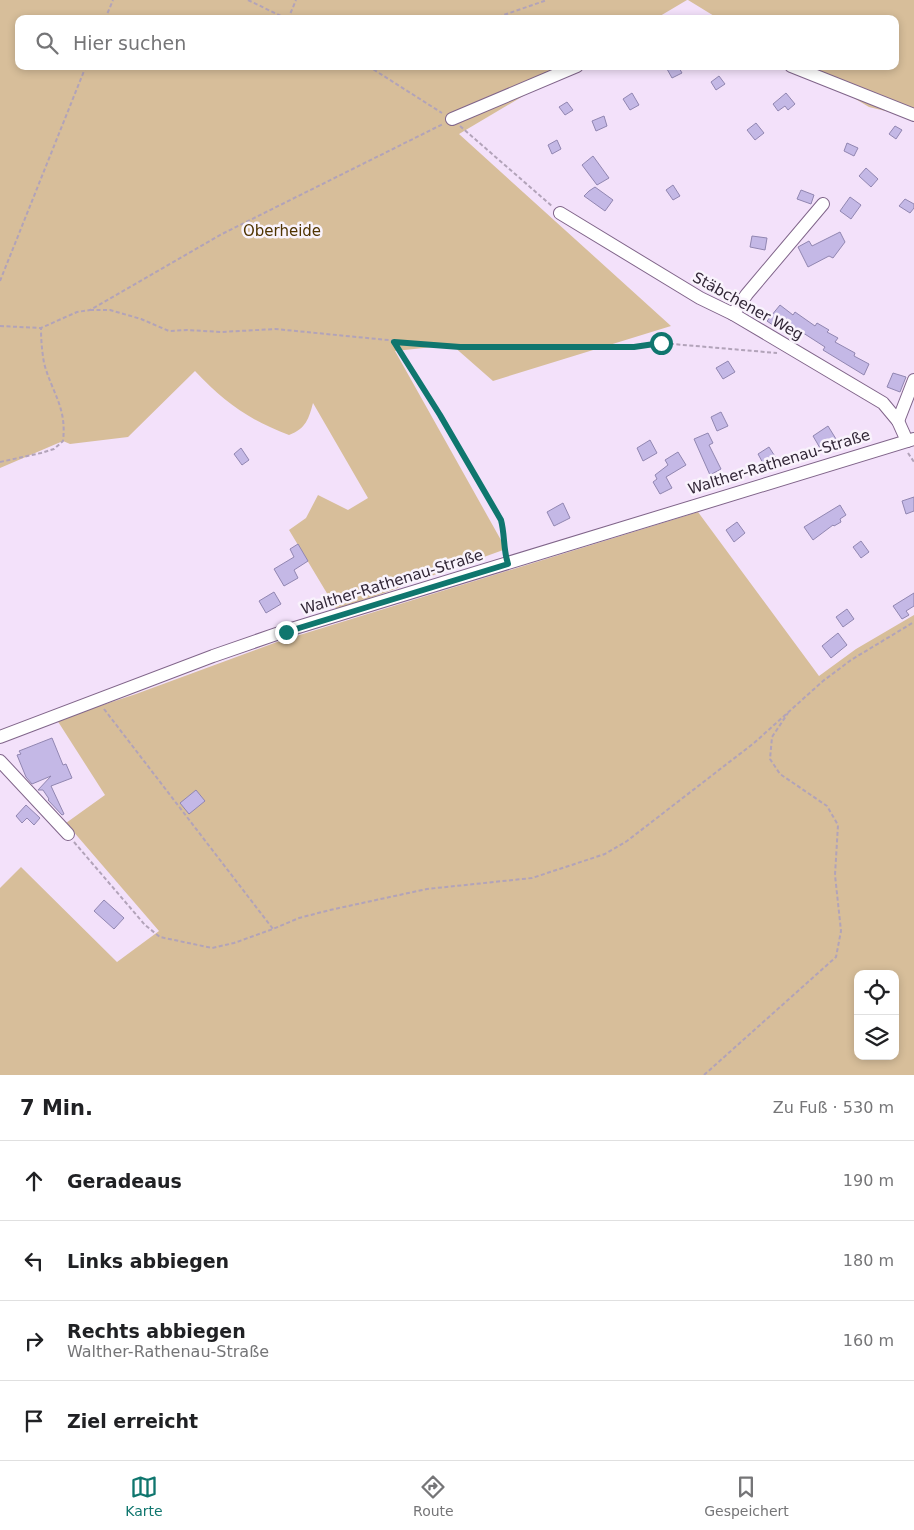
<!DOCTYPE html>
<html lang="de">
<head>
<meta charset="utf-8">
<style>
  body { margin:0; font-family:"DejaVu Sans",sans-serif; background:#f6f6f6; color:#202124 }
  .controls { position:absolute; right:15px; bottom:15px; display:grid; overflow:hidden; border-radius:10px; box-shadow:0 2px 8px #0003 }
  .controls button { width:45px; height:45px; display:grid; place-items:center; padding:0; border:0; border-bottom:1px solid #e0e0e0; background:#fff; color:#202124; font:25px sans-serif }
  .stop { position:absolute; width:15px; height:15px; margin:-11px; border:4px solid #0f766e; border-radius:50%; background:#fff }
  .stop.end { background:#0f766e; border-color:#fff; box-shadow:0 1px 5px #0008 }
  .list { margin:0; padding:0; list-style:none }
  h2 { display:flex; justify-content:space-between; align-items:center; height:65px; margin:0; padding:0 20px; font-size:21px }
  h2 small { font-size:16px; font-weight:400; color:#757577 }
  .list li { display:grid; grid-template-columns:32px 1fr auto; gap:15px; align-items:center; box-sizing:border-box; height:80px; padding:0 20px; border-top:1px solid #e0e0e0 }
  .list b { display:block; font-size:19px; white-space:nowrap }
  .list p { margin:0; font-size:16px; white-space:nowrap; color:#757577 }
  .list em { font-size:16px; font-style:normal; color:#757577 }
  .icon { flex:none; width:28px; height:28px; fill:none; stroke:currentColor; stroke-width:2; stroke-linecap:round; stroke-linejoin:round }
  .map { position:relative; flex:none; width:914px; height:1075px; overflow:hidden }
  .search { position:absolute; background:#fff; box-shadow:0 2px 8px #0003; left:15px; right:15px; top:15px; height:55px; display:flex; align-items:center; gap:12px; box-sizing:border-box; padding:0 18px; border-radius:10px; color:#757577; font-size:19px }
  .sheet { height:385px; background:#fff }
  nav { display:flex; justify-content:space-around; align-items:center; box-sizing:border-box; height:70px; border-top:1px solid #e0e0e0; background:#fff; font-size:14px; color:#757577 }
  nav a { display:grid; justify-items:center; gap:2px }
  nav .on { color:#0f766e }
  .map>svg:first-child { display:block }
</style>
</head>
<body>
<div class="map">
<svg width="914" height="1075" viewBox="0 0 914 1075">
  <rect width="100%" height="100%" fill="#f3e1fa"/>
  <g fill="#d7be9a" fill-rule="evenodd">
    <path d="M0 0H687L655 19H19V66H574L459 134 671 326 493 381 452 345 395 351 506 549 337 610 289 530 306 518 318 495 348 510 368 498 313 403C309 418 306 429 289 435 249 420 224 402 195 371L128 437 70 444 63 441 0 468Z"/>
    <path d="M688 0H914V118L869 107 800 66H895V19H719Z"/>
    <path d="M698 512 819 676 856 649 914 615V1075H0V888L21 867 117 962 159 931 66 823 105 795 57 720 136 694 277 642ZM858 974H895V1056H858Z"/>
  </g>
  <g fill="#c4b8e6" stroke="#9186b1">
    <path d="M671 66H678L682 73 672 78 667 69Z"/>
    <path d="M719 76 725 84 716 90 711 82Z"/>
    <path d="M632 93 639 105 630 110 623 99Z"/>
    <path d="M786 93 795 104 788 110 785 106 778 111 773 104Z"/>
    <path d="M567 102 573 110 565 115 559 107Z"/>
    <path d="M604 116 607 126 596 131 592 121Z"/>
    <path d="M756 123 764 133 755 140 747 130Z"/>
    <path d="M895 126 902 130 896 139 889 134Z"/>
    <path d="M557 140 561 149 552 154 548 145Z"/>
    <path d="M847 143 858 148 854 156 844 151Z"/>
    <path d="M593 156 609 178 597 185 582 165Z"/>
    <path d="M866 168 878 179 871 187 859 176Z"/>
    <path d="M673 185 680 196 673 200 666 190Z"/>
    <path d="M595 187 613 200 605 211 584 196 589 191Z"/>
    <path d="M801 190 814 195 811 204 797 199Z"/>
    <path d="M850 197 861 205 851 219 840 211Z"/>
    <path d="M905 199 914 204V208L910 213 899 206Z"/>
    <path d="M840 232 845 242 833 258 829 256 808 267 798 247 809 241 812 246Z"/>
    <path d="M752 236 767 238 765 250 750 247Z"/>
    <path d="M780 305 793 315 795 312 815 326 817 323 829 330 827 332 838 338 835 342 855 353 854 356 869 364 864 375 823 350 825 347 783 320 777 328 767 321Z"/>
    <path d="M728 361 735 372 723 379 716 368Z"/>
    <path d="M893 373 906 377 900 392 887 387Z"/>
    <path d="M721 412 728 426 717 431 711 417Z"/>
    <path d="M828 426 836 439 820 448 813 436Z"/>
    <path d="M708 433 713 443 709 445 721 469 710 475 694 439Z"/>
    <path d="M650 440 657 453 643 461 637 448Z"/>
    <path d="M769 447 776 458 764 465 758 454Z"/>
    <path d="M241 448 249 460 242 465 234 454Z"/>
    <path d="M678 452 686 465 666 477 672 488 660 494 653 482 657 479 655 475 668 465 665 460Z"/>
    <path d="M914 497V511L906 514 902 501Z"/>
    <path d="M563 503 570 518 554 526 547 512Z"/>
    <path d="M840 505 846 515 840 519 841 522 834 526 833 525 813 540 804 527Z"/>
    <path d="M737 522 745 533 734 542 726 530Z"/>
    <path d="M861 541 869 552 861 558 853 547Z"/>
    <path d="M298 544 308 561 294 570 298 578 284 586 274 569 294 557 290 549Z"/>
    <path d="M274 592 281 604 266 613 259 601Z"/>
    <path d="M914 593V606L906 611 909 615 902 619 893 606Z"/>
    <path d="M847 609 854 619 843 627 836 617Z"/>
    <path d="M838 633 847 645 831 658 822 646Z"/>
    <path d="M52 738 63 765 66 764 72 778 51 786 64 814 62 815 48 800 49 799 43 790H38L51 776 32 784 26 777 17 755 21 754 19 751Z"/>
    <path d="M196 790 205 801 189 814 180 803Z"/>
    <path d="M26 805 40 818 34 825 27 818 22 823 16 816Z"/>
    <path d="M104 900 124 918 114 929 94 911Z"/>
  </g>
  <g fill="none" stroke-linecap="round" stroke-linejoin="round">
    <defs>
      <g id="minor">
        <path d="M791 66 914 115"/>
        <path d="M452 119 577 66"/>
        <path d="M560 213 700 298 733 314 883 403 898 421 907 441"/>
        <path d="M733 314 747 294 823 204"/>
        <path d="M898 421 914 380"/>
        <path d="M0 737 213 656 285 631 914 439"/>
        <path d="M0 761 68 834"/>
      </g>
    </defs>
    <use href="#minor" stroke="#80658a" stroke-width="14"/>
    <g stroke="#b2a3b9" stroke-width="2" stroke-dasharray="4 2.5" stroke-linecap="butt">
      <path d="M248 0 287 19"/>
      <path d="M105 19 113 0"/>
      <path d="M288 19 296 0"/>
      <path d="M492 19 547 0"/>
      <path d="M368 66 442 113"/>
      <path d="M460 126 553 207"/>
      <path d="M0 281 86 66"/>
      <path d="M90 310H110L141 319 169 331 187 330 222 332 275 329 460 347H634L661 343 777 353"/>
      <path d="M0 326 41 328 77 312 90 310 222 234 443 124"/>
      <path d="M394 342 440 415 501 520 503 529 505 552"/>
      <path d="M908 453 914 462"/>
      <path d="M0 462 41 453 54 449 63 441C67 407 52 393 44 363 42 351 41 340 41 328"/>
      <path d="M104 709 273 929"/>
      <path d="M74 842 145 925 160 937 212 948 234 943 273 929 299 918 330 910 427 889 532 878 605 854 627 841 754 743 823 681 851 660 914 622"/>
      <path d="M704 1075 836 957 841 931 835 875 838 825 827 806 780 774 770 759 772 737 788 713"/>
    </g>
    <use href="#minor" stroke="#fff" stroke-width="12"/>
  </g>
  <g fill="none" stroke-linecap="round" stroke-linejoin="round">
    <path stroke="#0f766e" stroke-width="6" d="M286 632 508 564C503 549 505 535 501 520L440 415 394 342 460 347H634L661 343"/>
  </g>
  <g text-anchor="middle" stroke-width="5" stroke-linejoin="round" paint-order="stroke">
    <g font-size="15" fill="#4f3400" stroke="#f9f3fc">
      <text x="282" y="236">Oberheide</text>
    </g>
    <g font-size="15" fill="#312636" stroke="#f9f3fc">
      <text transform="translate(748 306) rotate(29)" y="5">Stäbchener Weg</text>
      <text transform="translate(779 462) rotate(-17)" y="5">Walther-Rathenau-Straße</text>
      <text transform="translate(392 582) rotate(-17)" y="5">Walther-Rathenau-Straße</text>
    </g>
  </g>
</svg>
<div class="controls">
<button><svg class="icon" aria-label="locate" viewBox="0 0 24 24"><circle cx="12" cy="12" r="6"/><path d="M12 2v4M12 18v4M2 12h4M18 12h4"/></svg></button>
<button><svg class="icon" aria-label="layers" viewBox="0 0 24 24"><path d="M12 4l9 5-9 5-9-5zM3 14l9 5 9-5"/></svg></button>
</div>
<div class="stop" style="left:661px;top:343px"></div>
<div class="stop end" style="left:286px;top:632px"></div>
<div class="search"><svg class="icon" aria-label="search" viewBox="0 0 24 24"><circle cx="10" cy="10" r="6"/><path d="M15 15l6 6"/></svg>Hier suchen</div>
</div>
<section class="sheet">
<h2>7 Min.<small>Zu Fuß · 530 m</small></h2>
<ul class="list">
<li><svg class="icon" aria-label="ahead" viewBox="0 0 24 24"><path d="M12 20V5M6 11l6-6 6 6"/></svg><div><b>Geradeaus</b></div><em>190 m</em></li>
<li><svg class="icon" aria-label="left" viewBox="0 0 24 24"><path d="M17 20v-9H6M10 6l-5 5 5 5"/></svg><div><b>Links abbiegen</b></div><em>180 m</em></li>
<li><svg class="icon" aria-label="right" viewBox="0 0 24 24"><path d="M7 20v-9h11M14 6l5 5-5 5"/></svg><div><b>Rechts abbiegen</b><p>Walther-Rathenau-Straße</p></div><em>160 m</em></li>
<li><svg class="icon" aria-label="arrive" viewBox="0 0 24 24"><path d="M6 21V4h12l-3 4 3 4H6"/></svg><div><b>Ziel erreicht</b></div></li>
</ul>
</section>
<nav>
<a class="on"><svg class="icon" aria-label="map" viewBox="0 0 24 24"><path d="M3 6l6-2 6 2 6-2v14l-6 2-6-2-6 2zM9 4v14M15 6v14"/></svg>Karte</a>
<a><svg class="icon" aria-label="directions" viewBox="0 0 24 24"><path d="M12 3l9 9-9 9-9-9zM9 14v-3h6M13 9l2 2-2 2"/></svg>Route</a>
<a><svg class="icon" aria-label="saved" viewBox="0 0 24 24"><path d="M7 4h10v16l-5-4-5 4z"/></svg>Gespeichert</a>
</nav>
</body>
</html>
